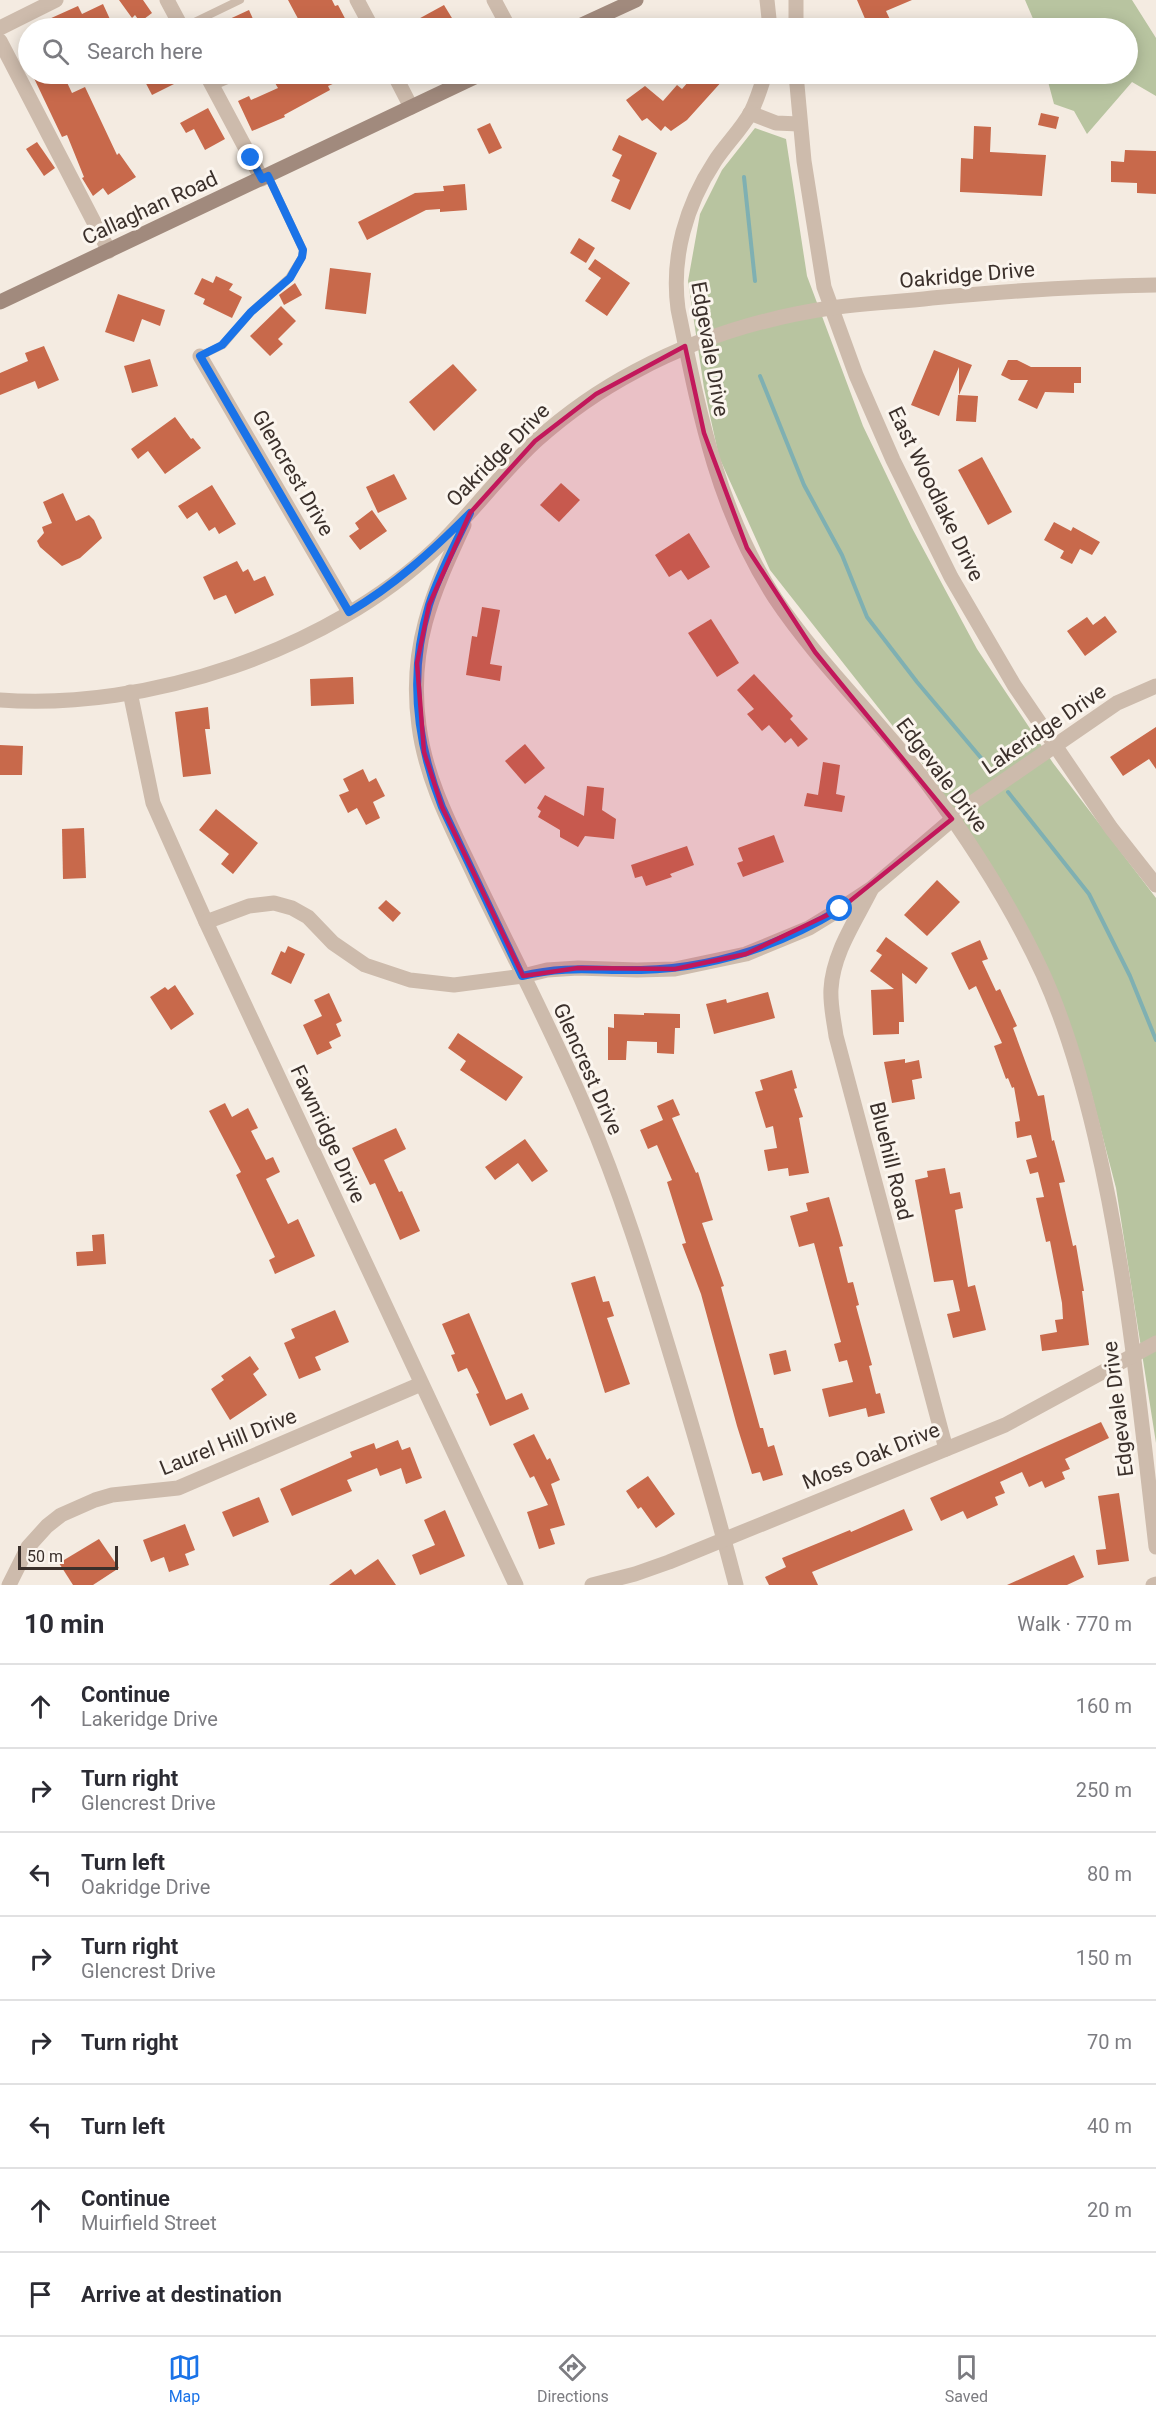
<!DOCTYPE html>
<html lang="en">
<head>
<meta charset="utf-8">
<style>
  body { margin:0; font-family:Roboto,sans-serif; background:#f7f7f7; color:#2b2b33 }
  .scale { position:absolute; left:18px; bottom:15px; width:100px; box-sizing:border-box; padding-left:6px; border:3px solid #3b302b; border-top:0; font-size:16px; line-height:21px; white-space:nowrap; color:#3b302b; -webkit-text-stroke:4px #fbf5ee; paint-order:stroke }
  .stop { position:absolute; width:18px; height:18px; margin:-14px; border:4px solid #1a73e8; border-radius:50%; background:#fff }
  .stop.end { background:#1a73e8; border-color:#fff; box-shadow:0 2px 6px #0008 }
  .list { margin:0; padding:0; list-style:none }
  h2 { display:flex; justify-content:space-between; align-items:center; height:78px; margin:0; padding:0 24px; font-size:26px }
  h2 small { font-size:20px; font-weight:400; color:#7c7c81 }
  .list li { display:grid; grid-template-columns:39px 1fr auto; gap:18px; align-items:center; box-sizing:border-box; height:84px; padding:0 24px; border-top:2px solid #e1e1e2 }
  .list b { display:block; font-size:22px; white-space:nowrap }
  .list p { margin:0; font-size:20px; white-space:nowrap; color:#7c7c81 }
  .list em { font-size:20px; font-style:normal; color:#7c7c81 }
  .icon { flex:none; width:33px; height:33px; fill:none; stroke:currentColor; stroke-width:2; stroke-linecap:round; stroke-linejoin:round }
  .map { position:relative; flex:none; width:1156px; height:1585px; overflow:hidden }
  .search { position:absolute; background:#fff; box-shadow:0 3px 15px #0003; left:18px; right:18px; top:18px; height:66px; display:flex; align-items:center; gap:15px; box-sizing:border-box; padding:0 21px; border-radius:33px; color:#7c7c81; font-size:22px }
  .sheet { height:750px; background:#fff }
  nav { display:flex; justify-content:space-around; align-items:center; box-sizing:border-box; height:84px; border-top:2px solid #e1e1e2; background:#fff; font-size:16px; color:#7c7c81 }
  nav a { display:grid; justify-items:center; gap:3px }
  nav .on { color:#1a73e8 }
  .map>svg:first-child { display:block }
</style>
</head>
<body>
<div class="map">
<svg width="1156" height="1585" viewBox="0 0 1156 1585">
  <rect width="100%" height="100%" fill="#f4ebe1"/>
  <g fill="#b8c4a0">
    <path d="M1025 0H1132L1156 38V96L1132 82 1087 134 1074 111 1054 104 1046 74H1128V28H1037Z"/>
    <path d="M755 128 786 139 807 276 863 426 912 528 977 649 1053 763 1156 898V1443L1116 1188 1091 1092 1006 889 925 767 770 570 719 457 704 388 688 281 700 214 722 170Z"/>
  </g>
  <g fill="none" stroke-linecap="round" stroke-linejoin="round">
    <g stroke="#7fb0b2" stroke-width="4">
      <path d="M744 177 755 281"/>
      <path d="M760 376 804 485 842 555 867 617 917 682 987 765"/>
      <path d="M1008 792 1089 894 1130 976 1156 1040"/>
    </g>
  </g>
  <g fill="#c8694b">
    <path d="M119 0H143L152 13 140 22 135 15 132 18Z"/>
    <path d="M288 0H332L335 6 338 5 350 28H303Z"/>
    <path d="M857 0H912L886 11 894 28H869Z"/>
    <path d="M103 4 114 28H29L78 6 82 14Z"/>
    <path d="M444 5 458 28H402Z"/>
    <path d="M249 10 257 28H210Z"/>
    <path d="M32 74H63L72 93 85 87 117 155 119 153 136 177 108 195 103 188 93 196 82 178 84 177 67 135 62 137Z"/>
    <path d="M141 74H194L152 95Z"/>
    <path d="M280 74H356L328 86 330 90 284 115 285 117 252 131 238 101 249 96 251 100 278 88 272 78Z"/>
    <path d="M695 74H717L724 79 687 120 671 131 665 126 661 131 647 118 642 121 626 100 645 86 663 101 677 85 682 89Z"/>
    <path d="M208 108 225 139 205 150 194 129 186 133 180 123Z"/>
    <path d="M1041 113 1059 117 1056 129 1038 125Z"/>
    <path d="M490 123 502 148 489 154 477 129Z"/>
    <path d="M974 126 991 127 990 152 1046 155 1042 196 960 192 961 158 973 159Z"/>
    <path d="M619 135 657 153 630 210 611 201 620 180 612 176 622 155 612 150Z"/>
    <path d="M37 142 55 168 44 176 26 149Z"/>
    <path d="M1125 150 1156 151V194L1137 193V183L1111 182V161L1124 162Z"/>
    <path d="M465 184 467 210 440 212V209L426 210 367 240 358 222 415 193 444 191 443 186Z"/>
    <path d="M579 238 595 248 586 263 570 253Z"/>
    <path d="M595 259 630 283 607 316 585 301 601 278 588 269Z"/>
    <path d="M330 268 371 273 366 314 325 309Z"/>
    <path d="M216 276 233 284 229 290 242 297 232 318 203 304 205 299 194 294 202 278 213 283Z"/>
    <path d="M295 283 302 295 284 305 279 295Z"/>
    <path d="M118 294 165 310 160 326 142 319 134 342 105 332Z"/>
    <path d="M281 306 296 321 278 339 283 344 270 356 250 336Z"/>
    <path d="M44 346 59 380 38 389 35 381 0 395V373L28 361 25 353Z"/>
    <path d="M934 350 972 365 959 395V367L939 416 911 405Z"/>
    <path d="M150 359 158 386 132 393 124 366Z"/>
    <path d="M1008 360H1017L1031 367H1081V383H1074V393L1045 392 1037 409 1018 400 1028 380H1011L1001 375Z"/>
    <path d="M453 364 477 390 434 431 409 402Z"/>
    <path d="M958 395 978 396 976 422 956 421Z"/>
    <path d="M175 417 191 439 193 438 201 448 165 474 148 451 138 459 131 449Z"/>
    <path d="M982 457 1012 512 988 525 958 470Z"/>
    <path d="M394 474 407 499 378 513 366 487Z"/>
    <path d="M561 483 580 500 559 522 540 505Z"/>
    <path d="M212 485 236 524 219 534 215 527 209 531 197 512 187 519 178 506Z"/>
    <path d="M63 493 76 521 89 515 94 520 102 538 80 558 62 566 40 547 37 541 44 533 42 527 52 523 43 502Z"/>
    <path d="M372 510 387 531 360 550 349 536 359 529 355 523Z"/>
    <path d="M1054 522 1071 531 1073 527 1100 542 1092 555 1080 549 1072 564 1060 558 1064 551 1044 540Z"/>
    <path d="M689 533 710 567 688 580 681 570 669 577 655 555Z"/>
    <path d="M237 561 243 572 248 569 254 581 265 576 274 595 235 614 226 595 214 600 203 577Z"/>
    <path d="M482 607 500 610 490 664 502 666 500 681 466 675 472 636 477 637Z"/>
    <path d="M1105 616 1117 632 1085 656 1067 631 1087 617 1093 625Z"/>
    <path d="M711 619 739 663 717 677 688 633Z"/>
    <path d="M754 674 793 716 790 719 808 739 798 747 791 738 785 743 769 725 762 731 747 714 754 709 737 690Z"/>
    <path d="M353 677 354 704 311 706 310 679Z"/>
    <path d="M208 707 210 729H205L211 774 183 777 175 712Z"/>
    <path d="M1156 727V769L1149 759 1123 776 1110 757Z"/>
    <path d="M525 744 545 768 525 784 505 761Z"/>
    <path d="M0 745 23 746 22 775H0Z"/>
    <path d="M823 762 840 765 836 794 845 796 842 812 804 806 807 793 818 795Z"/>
    <path d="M363 769 369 782 376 778 385 796 373 802 380 818 366 825 357 808 348 813 339 795 349 791 343 779Z"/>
    <path d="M587 786 604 788 602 810 616 819 614 839 585 836 578 847 560 837V830L538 817 541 811 537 808 545 795 584 816Z"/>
    <path d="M216 809 258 843 233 874 221 864 229 854 199 830Z"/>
    <path d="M84 828 86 878 63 879 62 829Z"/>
    <path d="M774 835 784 862 743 877 737 863 743 861 738 848Z"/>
    <path d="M687 846 694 865 670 874 672 877 646 886 642 876 635 878 631 865Z"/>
    <path d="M937 880 960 902 927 936 904 915Z"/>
    <path d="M386 900 401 913 393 922 378 908Z"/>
    <path d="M886 937 928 968 916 984 902 973 904 1022H899V1034L873 1035 871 990 894 989 870 971 882 955 876 951Z"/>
    <path d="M980 940 988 959 982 961 996 991 1000 989 1017 1026 1013 1028 1038 1096 1044 1095 1052 1141 1054 1140 1065 1182 1059 1183 1073 1246 1076 1245 1084 1291H1082L1089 1345 1042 1351 1040 1335 1057 1332 1055 1320 1063 1319 1062 1303 1050 1241 1046 1242 1036 1198 1044 1197 1038 1172 1030 1174 1026 1160 1037 1157 1031 1135 1017 1138 1015 1122 1020 1121 1014 1087 1012 1088 1008 1078 1006 1079 994 1046 1002 1043 976 986 969 990 951 953Z"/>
    <path d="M288 946 305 954 291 984 271 974 281 951 285 953Z"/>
    <path d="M175 985 194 1014 171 1030 150 997 165 987 168 990Z"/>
    <path d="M768 992 775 1018 714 1034 706 1004 726 999 727 1003Z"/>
    <path d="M329 993 342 1021 336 1024 341 1036 329 1042 332 1048 317 1055 303 1025 322 1016 314 1000Z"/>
    <path d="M644 1013 680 1014V1028H675L674 1054 657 1053V1042L627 1041 626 1060H608V1027L614 1028V1014L644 1015Z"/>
    <path d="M458 1033 523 1077 506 1101 460 1070 466 1061 448 1048Z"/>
    <path d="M905 1059V1063L919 1060 922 1078 912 1080 915 1099 892 1103 884 1062Z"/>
    <path d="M792 1070 797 1088 794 1089 803 1117 799 1118 809 1173 789 1176 788 1168 768 1171 764 1150 777 1148 773 1126 766 1128 755 1092 763 1090 760 1080Z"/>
    <path d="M673 1099 680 1115 672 1118 696 1173 698 1172 713 1220 702 1223 724 1286 721 1287 760 1428H763L768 1447 774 1445 783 1475 763 1481 760 1472 752 1474 737 1426 701 1294 682 1244 686 1243 667 1182 672 1180 657 1145 648 1149 640 1130 663 1120 657 1106Z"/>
    <path d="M225 1103 232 1117 248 1108 258 1128 251 1131 266 1160 273 1157 280 1172 266 1179 288 1224 298 1219 315 1256 275 1274 269 1260 275 1257 236 1175 241 1172 209 1111Z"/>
    <path d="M396 1128 406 1149 384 1160 399 1192 402 1191 420 1231 400 1240 375 1183 370 1185 352 1148Z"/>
    <path d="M525 1139 548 1171 532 1182 518 1163 495 1180 485 1167Z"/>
    <path d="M945 1168 950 1194 960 1192 963 1208 955 1210 968 1287 975 1285 986 1330 953 1338 947 1314 960 1311 953 1280 934 1282 915 1180 928 1177 927 1171Z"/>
    <path d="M829 1197 843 1246 839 1247 848 1283 853 1282 859 1305 856 1306 872 1365 869 1366 876 1394 880 1393 885 1413 868 1417 866 1408 829 1417 822 1389 853 1382 847 1360 839 1362 834 1344 841 1342 814 1243 799 1247 790 1216 808 1211 806 1203Z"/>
    <path d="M104 1234 106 1264 77 1266 76 1252 93 1251 92 1235Z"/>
    <path d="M595 1276 603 1302 609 1301 614 1316 607 1318 630 1384 605 1393 571 1283Z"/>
    <path d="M335 1310 349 1342 315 1357 321 1370 299 1379 284 1343 295 1338 291 1329Z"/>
    <path d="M469 1313 506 1400 522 1393 529 1409 490 1426 476 1394 479 1393 467 1368 458 1372 451 1355 455 1354 442 1324Z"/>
    <path d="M786 1350 791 1371 774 1375 769 1354Z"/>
    <path d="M250 1356 259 1369 253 1374 267 1395 230 1420 211 1389 224 1380 221 1376Z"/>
    <path d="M1101 1422 1109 1438 1065 1459 1070 1469 1062 1472 1065 1479 1045 1488 1042 1481 1029 1487 1022 1472 1000 1482 1005 1493 995 1497 998 1505 967 1519 963 1511 941 1521 930 1498Z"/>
    <path d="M534 1434 547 1460 550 1458 560 1480 551 1484 565 1525 550 1529 555 1544 539 1549 527 1512 548 1505 534 1476 530 1478 513 1444Z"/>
    <path d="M398 1440 402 1450 410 1447 422 1478 406 1484 401 1468 380 1476 377 1468 347 1480 352 1491 292 1516 280 1489 352 1457 350 1452 374 1443 376 1449Z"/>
    <path d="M648 1476 675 1514 656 1528 641 1507 638 1509 626 1491Z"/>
    <path d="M1119 1493 1129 1561 1098 1565 1096 1550 1106 1549 1098 1496Z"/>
    <path d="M259 1497 269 1522 233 1537 222 1512Z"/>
    <path d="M904 1509 913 1530 812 1572 818 1585H769L765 1577 786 1567 782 1558 850 1530 851 1532Z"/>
    <path d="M445 1510 465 1556 420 1575 412 1555 435 1545 424 1520Z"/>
    <path d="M185 1524 195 1550 185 1554 189 1565 169 1572 164 1557 151 1562 143 1540Z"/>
    <path d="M99 1539 119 1568 93 1585H73L59 1563Z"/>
    <path d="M1074 1555 1084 1577 1067 1585H1007Z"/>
    <path d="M378 1559 396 1585H329L351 1569 355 1575Z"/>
  </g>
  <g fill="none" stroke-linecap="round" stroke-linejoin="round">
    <g stroke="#cdbbac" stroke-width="8">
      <path d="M182 28 240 0"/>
      <path d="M213 86 242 74"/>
      <path d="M200 356 223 345 251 312 289 278 302 257 303 250 268 176"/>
    </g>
    <g stroke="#cdbbac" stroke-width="15">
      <path d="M167 0 182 28"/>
      <path d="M357 0 372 28"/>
      <path d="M494 0 509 28"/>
      <path d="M767 0 770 28"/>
      <path d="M796 0V28"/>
      <path d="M0 28 56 0"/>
      <path d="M0 41 109 251"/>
      <path d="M206 74 262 179"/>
      <path d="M394 74 411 107"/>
      <path d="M765 74C761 87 757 100 751 112 741 130 726 144 715 161 686 205 671 257 678 309 699 412 717 508 775 598 819 664 878 719 926 782 970 841 1012 907 1043 974 1066 1025 1082 1081 1095 1136 1127 1271 1140 1409 1156 1547"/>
      <path d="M796 74 804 161 824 287 856 375 893 460 951 577 1014 685 1111 828 1156 885"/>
      <path d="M750 113 776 123 799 124"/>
      <path d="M200 356 349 612"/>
      <path d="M464 525C432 594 408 648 419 726 426 781 453 830 476 879 513 956 553 1032 586 1110 620 1189 646 1273 671 1356 694 1432 716 1508 736 1585"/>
      <path d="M130 692 153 803 206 922 516 1585"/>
      <path d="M0 700C147 711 330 650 436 548 471 514 501 473 537 440 567 413 600 390 636 371 696 339 763 318 830 308 864 303 899 302 932 298 1007 291 1081 286 1156 285"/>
      <path d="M871 890C855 922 833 953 831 989 830 1005 834 1021 836 1036L946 1449"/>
      <path d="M206 922 249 906 274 903 292 908 308 917 333 943 365 965 410 980 454 985 523 976 547 970 578 968 637 970 675 969 746 954 809 928 840 909 872 888 969 805 1117 703 1156 686"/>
      <path d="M9 1585 28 1547 47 1526 61 1515 95 1500 112 1495 178 1488 421 1384"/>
      <path d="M592 1585 635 1574 669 1562 1005 1425 1156 1343"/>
      <path d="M1153 1585 1156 1584"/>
    </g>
    <g stroke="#a18a7d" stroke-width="15">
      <path d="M575 28 636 0"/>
      <path d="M0 302 481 74"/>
    </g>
  </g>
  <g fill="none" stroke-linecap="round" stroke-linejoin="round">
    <path stroke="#1a73e8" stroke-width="8" d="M251 158 262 179 268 176 303 250 302 257 290 278 251 312 222 345 200 356 349 612C395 585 432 551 470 513 456 543 439 573 429 605 408 674 416 741 442 807L522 976C567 965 597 971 641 970 713 968 778 947 840 909"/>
  </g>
  <path fill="#c2185b" fill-opacity="0.2" stroke="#c2185b" stroke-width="4.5" stroke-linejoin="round" d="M685 346 704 433 747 548 815 652 952 819 840 909 746 954 675 969 578 968 523 976 442 807 424 752 417 663 429 605 470 513 535 441 596 394Z"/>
  <g text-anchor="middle" stroke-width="6" stroke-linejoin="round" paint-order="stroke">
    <g font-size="21" fill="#3b302b" stroke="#fbf5ee">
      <text transform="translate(150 208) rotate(-25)" y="7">Callaghan Road</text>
      <text transform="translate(967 275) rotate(-5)" y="7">Oakridge Drive</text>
      <text transform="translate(710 349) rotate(80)" y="7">Edgevale Drive</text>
      <text transform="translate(498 455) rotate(-45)" y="7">Oakridge Drive</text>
      <text transform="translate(293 473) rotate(60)" y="7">Glencrest Drive</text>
      <text transform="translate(936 494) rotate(64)" y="7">East Woodlake Drive</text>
      <text transform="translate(1044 729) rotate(-34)" y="7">Lakeridge Drive</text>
      <text transform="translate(942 775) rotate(53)" y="7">Edgevale Drive</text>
      <text transform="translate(588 1069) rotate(66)" y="7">Glencrest Drive</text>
      <text transform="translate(328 1134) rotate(65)" y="7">Fawnridge Drive</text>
      <text transform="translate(891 1161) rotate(76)" y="7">Bluehill Road</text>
      <text transform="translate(1118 1409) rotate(-97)" y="7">Edgevale Drive</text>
      <text transform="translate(228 1442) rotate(-22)" y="7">Laurel Hill Drive</text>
      <text transform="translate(871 1456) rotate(-22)" y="7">Moss Oak Drive</text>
    </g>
  </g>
</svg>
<div class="scale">50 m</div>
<div class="stop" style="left:840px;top:909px"></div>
<div class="stop end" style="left:251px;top:158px"></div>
<div class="search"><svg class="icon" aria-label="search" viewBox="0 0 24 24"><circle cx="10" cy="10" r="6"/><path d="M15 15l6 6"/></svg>Search here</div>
</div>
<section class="sheet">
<h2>10 min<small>Walk · 770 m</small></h2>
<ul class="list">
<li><svg class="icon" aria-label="ahead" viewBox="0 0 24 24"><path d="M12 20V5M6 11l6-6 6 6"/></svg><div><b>Continue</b><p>Lakeridge Drive</p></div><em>160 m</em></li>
<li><svg class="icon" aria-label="right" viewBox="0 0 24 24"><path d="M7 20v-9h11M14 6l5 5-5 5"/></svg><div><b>Turn right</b><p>Glencrest Drive</p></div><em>250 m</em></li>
<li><svg class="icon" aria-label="left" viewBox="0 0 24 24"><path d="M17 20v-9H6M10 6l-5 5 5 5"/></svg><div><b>Turn left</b><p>Oakridge Drive</p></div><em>80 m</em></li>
<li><svg class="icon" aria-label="right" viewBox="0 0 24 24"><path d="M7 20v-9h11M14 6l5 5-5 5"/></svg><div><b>Turn right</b><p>Glencrest Drive</p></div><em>150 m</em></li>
<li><svg class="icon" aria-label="right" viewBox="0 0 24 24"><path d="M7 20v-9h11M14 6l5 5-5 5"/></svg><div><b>Turn right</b></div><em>70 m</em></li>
<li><svg class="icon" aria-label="left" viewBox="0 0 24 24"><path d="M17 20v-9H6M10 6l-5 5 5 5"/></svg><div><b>Turn left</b></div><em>40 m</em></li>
<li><svg class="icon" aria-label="ahead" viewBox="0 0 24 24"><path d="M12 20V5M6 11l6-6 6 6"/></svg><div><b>Continue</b><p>Muirfield Street</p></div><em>20 m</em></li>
<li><svg class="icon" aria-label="arrive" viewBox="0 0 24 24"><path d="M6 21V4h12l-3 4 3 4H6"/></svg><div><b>Arrive at destination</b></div></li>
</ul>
</section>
<nav>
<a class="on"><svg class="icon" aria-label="map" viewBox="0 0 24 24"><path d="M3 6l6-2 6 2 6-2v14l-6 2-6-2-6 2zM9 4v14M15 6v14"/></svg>Map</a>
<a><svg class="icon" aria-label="directions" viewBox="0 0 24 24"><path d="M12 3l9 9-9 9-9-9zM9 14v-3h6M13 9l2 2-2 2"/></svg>Directions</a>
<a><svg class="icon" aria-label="saved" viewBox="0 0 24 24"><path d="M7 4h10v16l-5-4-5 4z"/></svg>Saved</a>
</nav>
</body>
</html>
